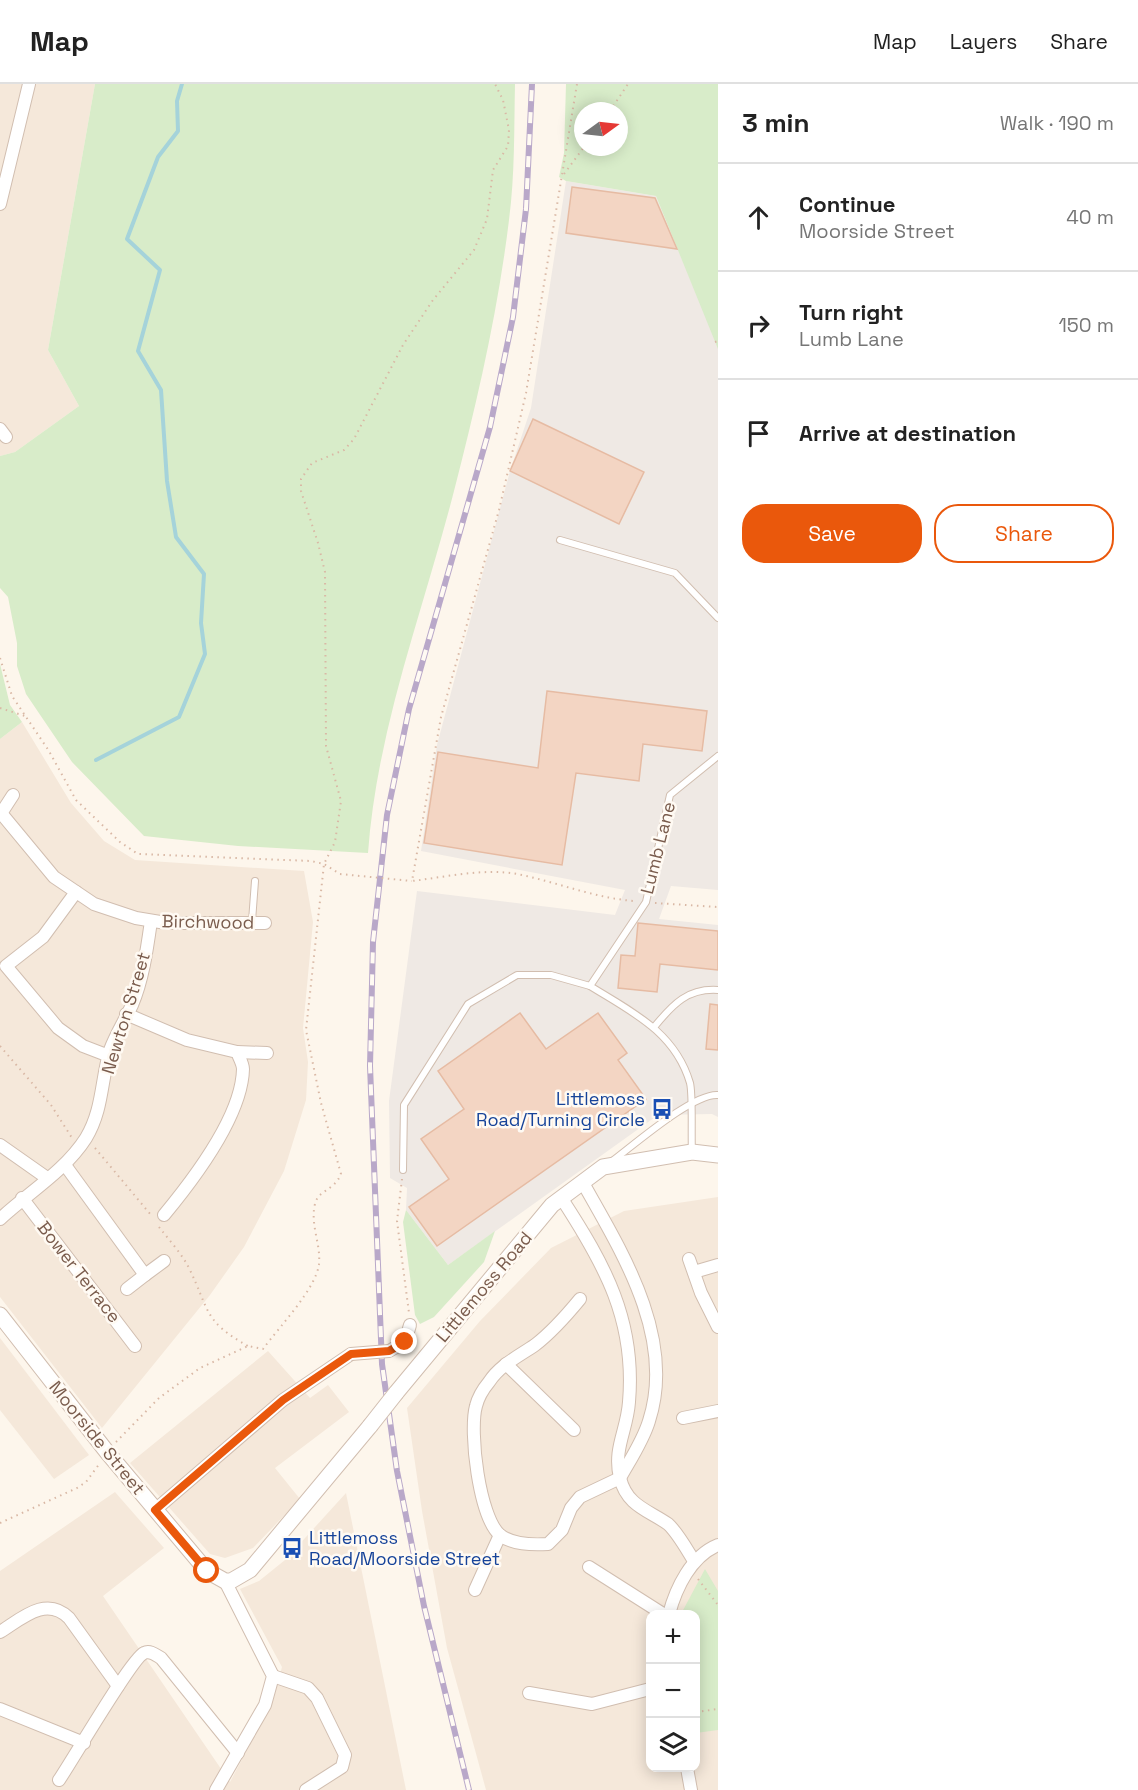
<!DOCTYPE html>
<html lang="en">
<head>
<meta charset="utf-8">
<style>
  body { margin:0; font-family:"Space Grotesk",sans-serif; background:#f2f2f2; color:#222 }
  .controls { position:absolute; right:18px; bottom:18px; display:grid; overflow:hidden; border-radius:12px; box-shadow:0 3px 15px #0003 }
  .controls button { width:54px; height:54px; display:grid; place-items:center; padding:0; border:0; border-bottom:2px solid #e0e0e0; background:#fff; color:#222; font:30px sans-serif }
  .compass { position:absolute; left:574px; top:18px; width:54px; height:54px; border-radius:50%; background:#fff; box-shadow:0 3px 15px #0003; rotate:75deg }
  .stop { position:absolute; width:18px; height:18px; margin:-14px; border:4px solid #ea580c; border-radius:50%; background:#fff }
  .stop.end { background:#ea580c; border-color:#fff; box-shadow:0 2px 6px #0008 }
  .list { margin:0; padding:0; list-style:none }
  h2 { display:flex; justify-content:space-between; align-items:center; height:78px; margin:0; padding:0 24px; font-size:26px }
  h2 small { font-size:20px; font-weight:400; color:#767676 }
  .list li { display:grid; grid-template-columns:39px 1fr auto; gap:18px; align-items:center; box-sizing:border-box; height:108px; padding:0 24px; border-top:2px solid #e0e0e0 }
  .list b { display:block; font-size:22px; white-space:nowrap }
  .list p { margin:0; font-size:20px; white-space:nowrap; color:#767676 }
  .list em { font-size:20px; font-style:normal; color:#767676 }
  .actions { display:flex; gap:12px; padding:18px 24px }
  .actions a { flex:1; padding:14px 0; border:2px solid #ea580c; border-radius:24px; text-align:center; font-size:21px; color:#ea580c }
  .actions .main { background:#ea580c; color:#fff }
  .icon { flex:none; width:33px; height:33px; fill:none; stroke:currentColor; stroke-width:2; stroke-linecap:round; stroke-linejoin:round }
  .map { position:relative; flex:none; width:718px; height:1706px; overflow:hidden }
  header { display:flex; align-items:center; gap:36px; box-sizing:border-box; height:84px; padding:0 30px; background:#fff; border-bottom:2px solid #e0e0e0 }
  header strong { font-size:28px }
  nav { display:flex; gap:33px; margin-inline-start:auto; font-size:21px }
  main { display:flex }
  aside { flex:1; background:#fff }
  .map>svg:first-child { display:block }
</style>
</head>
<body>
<header>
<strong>Map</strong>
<nav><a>Map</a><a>Layers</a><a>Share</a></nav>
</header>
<main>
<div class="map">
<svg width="718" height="1706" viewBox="0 0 718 1706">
  <rect width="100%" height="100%" fill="#fdf6ec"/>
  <g fill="#f5e8da" fill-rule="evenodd">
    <path d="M0 0H95L48 266 79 322 15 368 0 372Z"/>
    <path d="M22 638 71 719 104 757 135 776 304 787 313 838 303 944 308 978 306 1016 284 1087 244 1163 210 1211 102 1344 0 1213V655Z"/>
    <path d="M718 1113V1706H486L447 1564 422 1427 407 1324 480 1237 551 1164 624 1127ZM650 1530H696V1684H650Z"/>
    <path d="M0 1254 89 1371 54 1395 0 1326Z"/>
    <path d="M268 1267 310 1314 328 1301 349 1328 275 1384 300 1415 253 1464 225 1474 210 1470 130 1379Z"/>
    <path d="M115 1408 164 1464 103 1512 230 1698 273 1617 282 1583 240 1505 259 1497 285 1476 346 1409 406 1706H0V1487Z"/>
  </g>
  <path fill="#efe9e4" d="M566 97 656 112 718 262V806L671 802 659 835 718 841V1033L712 1030 658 1031 448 1181 406 1126 407 1104 390 1094 389 1017 417 807 615 831 625 806 421 767 437 661 510 387 531 324Z"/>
  <g fill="#d8ecc9" fill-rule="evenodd">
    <path d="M95 0H515C514 45 515 91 509 136 498 227 477 318 454 407 423 528 377 644 368 769L238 762 144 752 72 678 26 610 17 582V559L8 513 0 504V372L15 368 79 322 48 266Z"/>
    <path d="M566 0H718V265L656 112 566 97 559 93 564 69ZM583 27H619V63H583Z"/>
    <path d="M0 580 10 621 22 638 0 655Z"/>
    <path d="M406 1126 448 1181 495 1147 484 1178 434 1233 420 1240 415 1231 403 1138Z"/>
    <path d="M705 1485 718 1507V1646L696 1649V1530H681Z"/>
  </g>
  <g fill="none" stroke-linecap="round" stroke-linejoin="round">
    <path stroke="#a5d3da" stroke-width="4" d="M96 676 179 633 205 570 201 539 204 490 176 453 167 397 161 306 138 267 160 186 127 155 158 73 178 47 177 17 182 0"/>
  </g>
  <g fill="#f3d5c3" stroke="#e6bba3" stroke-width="1.5">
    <path d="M572 103 655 114 677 165 566 149Z"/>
    <path d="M533 335 644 388 619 440 510 387Z"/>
    <path d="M547 607 707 627 702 667 643 660 639 697 576 689 562 781 424 759 438 668 538 684Z"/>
    <path d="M638 839 718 847V886L660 880 657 908 618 904 621 871 635 872Z"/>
    <path d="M710 920 718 921V966L706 965Z"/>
    <path d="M520 929 546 965 598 929 627 969 618 976 646 1015 437 1162 409 1123 449 1095 421 1055 464 1025 438 987Z"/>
  </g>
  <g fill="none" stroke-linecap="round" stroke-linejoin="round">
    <defs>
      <g id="service">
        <path d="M560 456 675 489 718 534"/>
        <path d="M252 837 255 797"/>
        <path d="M655 942C673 920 688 904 718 906"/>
        <path d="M692 1068C691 1053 693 1011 690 999 675 948 632 928 590 902L646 818 670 711 718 672"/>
        <path d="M611 1078C634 1061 693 1009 718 1011"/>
        <path d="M403 1086 404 1021 468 920 517 891H551L590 902"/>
      </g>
      <g id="minor">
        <path d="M0 120 29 0"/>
        <path d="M0 345 6 353"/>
        <path d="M1 729 54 793 94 820 136 834 166 839H265"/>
        <path d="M0 731 13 711"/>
        <path d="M76 808 43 853 6 882 58 944 83 962 109 972"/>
        <path d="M126 930 187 956 237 968C239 973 243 980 243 985 242 1032 193 1096 164 1131"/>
        <path d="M237 968 267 969"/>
        <path d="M0 1061 47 1094"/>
        <path d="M65 1081 145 1191 164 1177"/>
        <path d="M583 1099C622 1168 676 1254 649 1337 643 1357 630 1376 620 1394"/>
        <path d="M22 1114 135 1262"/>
        <path d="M562 1115C605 1181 636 1237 629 1318 627 1347 613 1364 620 1394 627 1422 648 1426 668 1440 678 1449 687 1466 694 1477"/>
        <path d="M0 1135C28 1109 65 1087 86 1054 103 1026 101 996 110 966 116 950 125 936 132 921 143 895 147 865 151 837"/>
        <path d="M689 1175 701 1209 718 1243"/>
        <path d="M694 1188 718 1181"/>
        <path d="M127 1205 145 1191"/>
        <path d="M580 1215C566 1232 552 1248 535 1261 519 1272 500 1281 489 1298 484 1304 478 1314 476 1322 469 1347 479 1433 500 1451 513 1461 533 1461 548 1460L562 1446 571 1424 580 1413 620 1394"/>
        <path d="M389 1267 405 1258 410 1241"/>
        <path d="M506 1280 574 1346"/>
        <path d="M683 1334 718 1327"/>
        <path d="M155 1426 283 1316 351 1270"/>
        <path d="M589 1483 663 1530"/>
        <path d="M475 1506 500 1451"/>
        <path d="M669 1530C676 1504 691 1472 718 1461"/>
        <path d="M0 1548C21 1535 46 1511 69 1534L118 1602"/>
        <path d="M273 1592 308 1604 317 1614 345 1671 342 1683 306 1706"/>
        <path d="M529 1609 592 1620 650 1605"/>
        <path d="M0 1625 84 1659"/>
        <path d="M687 1684 691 1706"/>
        <path d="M59 1696C72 1677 132 1574 144 1569 150 1566 156 1571 161 1574L238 1669"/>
        <path d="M216 1706 265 1621 273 1592 225 1497"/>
      </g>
      <g id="tertiary">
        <path d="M0 1231 107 1368 207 1487 225 1497H231L250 1486 370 1342"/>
        <path d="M396 1309 552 1121 603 1083 692 1068 718 1071"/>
      </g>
    </defs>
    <use href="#service" stroke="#d1beb0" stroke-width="8"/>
    <use href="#minor" stroke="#d1beb0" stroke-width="14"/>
    <use href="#tertiary" stroke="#d1beb0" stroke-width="17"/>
    <g stroke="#d9b8a5" stroke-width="2" stroke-dasharray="1.5 4.5" stroke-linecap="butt">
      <path d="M577 0 526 309 499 426 441 633 412 797C446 793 483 784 517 790 557 798 594 814 634 817"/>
      <path d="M610 27 628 0"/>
      <path d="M564 90 584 63"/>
      <path d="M715 258 718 257"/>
      <path d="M0 574 12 612 49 667 76 716 120 758 138 770 311 777 324 780 340 790"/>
      <path d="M0 624 25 632"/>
      <path d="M655 819 718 823"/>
      <path d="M0 962 51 1021 72 1054"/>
      <path d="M95 1064 151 1131"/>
      <path d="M402 1095 397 1137 409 1229"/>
      <path d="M159 1143C169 1156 182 1170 189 1184 210 1227 203 1237 248 1262"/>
      <path d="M116 1358 159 1314 200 1284 248 1262 263 1265C279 1243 316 1205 319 1180 321 1160 310 1141 315 1120 318 1106 334 1107 341 1090L321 1019 306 946 324 780 335 758 341 717 326 662 325 488 318 459 301 407V395L312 379 344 366 354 355 403 261 433 216 474 166 487 135 493 86 508 62 509 46 503 16 495 0"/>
      <path d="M0 1439 77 1404 86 1398 100 1379"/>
      <path d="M698 1495 718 1521"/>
      <path d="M696 1628 718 1625"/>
    </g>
    <use href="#service" stroke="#fff" stroke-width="6"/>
    <use href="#minor" stroke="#fff" stroke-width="12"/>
    <use href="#tertiary" stroke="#fff" stroke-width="15"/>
    <defs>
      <path id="rail" d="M469 1706 424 1522 397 1387 382 1280 370 982 373 858 387 731 409 625 490 343 513 233 526 125 532 0"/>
    </defs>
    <use href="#rail" stroke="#b9a8c9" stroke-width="6"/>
    <use href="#rail" stroke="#fffaf3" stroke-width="4" stroke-dasharray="11" stroke-linecap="butt"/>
    <defs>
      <path id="minor-bridge" d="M351 1270 389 1267"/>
      <path id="tertiary-bridge" d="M370 1342 396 1309"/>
    </defs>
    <use href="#minor-bridge" stroke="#d1beb0" stroke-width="14" stroke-linecap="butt"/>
    <use href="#tertiary-bridge" stroke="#d1beb0" stroke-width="17" stroke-linecap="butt"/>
    <path stroke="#d9b8a5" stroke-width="2" stroke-dasharray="1.5 4.5" stroke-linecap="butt" d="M340 790 412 797"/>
    <use href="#minor-bridge" stroke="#fff" stroke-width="12"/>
    <use href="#tertiary-bridge" stroke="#fff" stroke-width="15"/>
  </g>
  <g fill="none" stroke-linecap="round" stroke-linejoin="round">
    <path stroke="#ea580c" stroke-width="8" d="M207 1487 155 1426 283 1316 351 1270 389 1267 405 1258"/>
  </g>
  <defs>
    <symbol id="bus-bare" viewBox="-9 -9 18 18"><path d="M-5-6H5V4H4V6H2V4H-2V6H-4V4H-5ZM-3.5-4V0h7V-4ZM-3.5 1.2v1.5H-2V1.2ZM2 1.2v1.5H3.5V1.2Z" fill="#1a4fb4" stroke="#fffaf3" stroke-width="2.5" paint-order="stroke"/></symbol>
  </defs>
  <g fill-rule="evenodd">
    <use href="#bus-bare" x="647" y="1010" width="30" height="30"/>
    <use href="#bus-bare" x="277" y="1449" width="30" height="30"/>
  </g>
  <g text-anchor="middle" stroke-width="5" stroke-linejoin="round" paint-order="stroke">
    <g font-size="18" fill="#7a5c4d" stroke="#fffaf3">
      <text transform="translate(658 764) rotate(-76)" y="6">Lumb Lane</text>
      <text transform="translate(208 838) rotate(1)" y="6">Birchwood</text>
      <text transform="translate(126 929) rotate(-73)" y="6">Newton Street</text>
      <text transform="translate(79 1188) rotate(52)" y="6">Bower Terrace</text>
      <text transform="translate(484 1203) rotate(-50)" y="6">Littlemoss Road</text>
      <text transform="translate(97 1354) rotate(51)" y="6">Moorside Street</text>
    </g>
    <g font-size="18" fill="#164399" stroke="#fffaf3" text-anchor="end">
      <text x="645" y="1021">Littlemoss<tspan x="645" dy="21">Road/Turning Circle</tspan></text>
      <text x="309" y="1460" text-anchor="start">Littlemoss<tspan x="309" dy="21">Road/Moorside Street</tspan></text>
    </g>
  </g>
</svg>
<div class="controls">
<button>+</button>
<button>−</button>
<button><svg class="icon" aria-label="layers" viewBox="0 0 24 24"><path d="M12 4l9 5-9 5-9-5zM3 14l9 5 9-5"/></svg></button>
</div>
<svg class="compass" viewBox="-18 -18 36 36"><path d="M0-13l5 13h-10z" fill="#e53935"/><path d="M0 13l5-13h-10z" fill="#767676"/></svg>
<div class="stop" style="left:207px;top:1487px"></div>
<div class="stop end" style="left:405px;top:1258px"></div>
</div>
<aside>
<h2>3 min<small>Walk · 190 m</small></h2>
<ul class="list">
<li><svg class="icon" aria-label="ahead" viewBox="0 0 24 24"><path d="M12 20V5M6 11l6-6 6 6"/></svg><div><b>Continue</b><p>Moorside Street</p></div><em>40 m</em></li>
<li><svg class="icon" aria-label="right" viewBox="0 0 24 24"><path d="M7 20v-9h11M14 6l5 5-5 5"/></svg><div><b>Turn right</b><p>Lumb Lane</p></div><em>150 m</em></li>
<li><svg class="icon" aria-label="arrive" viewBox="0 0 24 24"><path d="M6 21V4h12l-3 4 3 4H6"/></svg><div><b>Arrive at destination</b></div></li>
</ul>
<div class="actions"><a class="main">Save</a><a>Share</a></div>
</aside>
</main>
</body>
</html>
